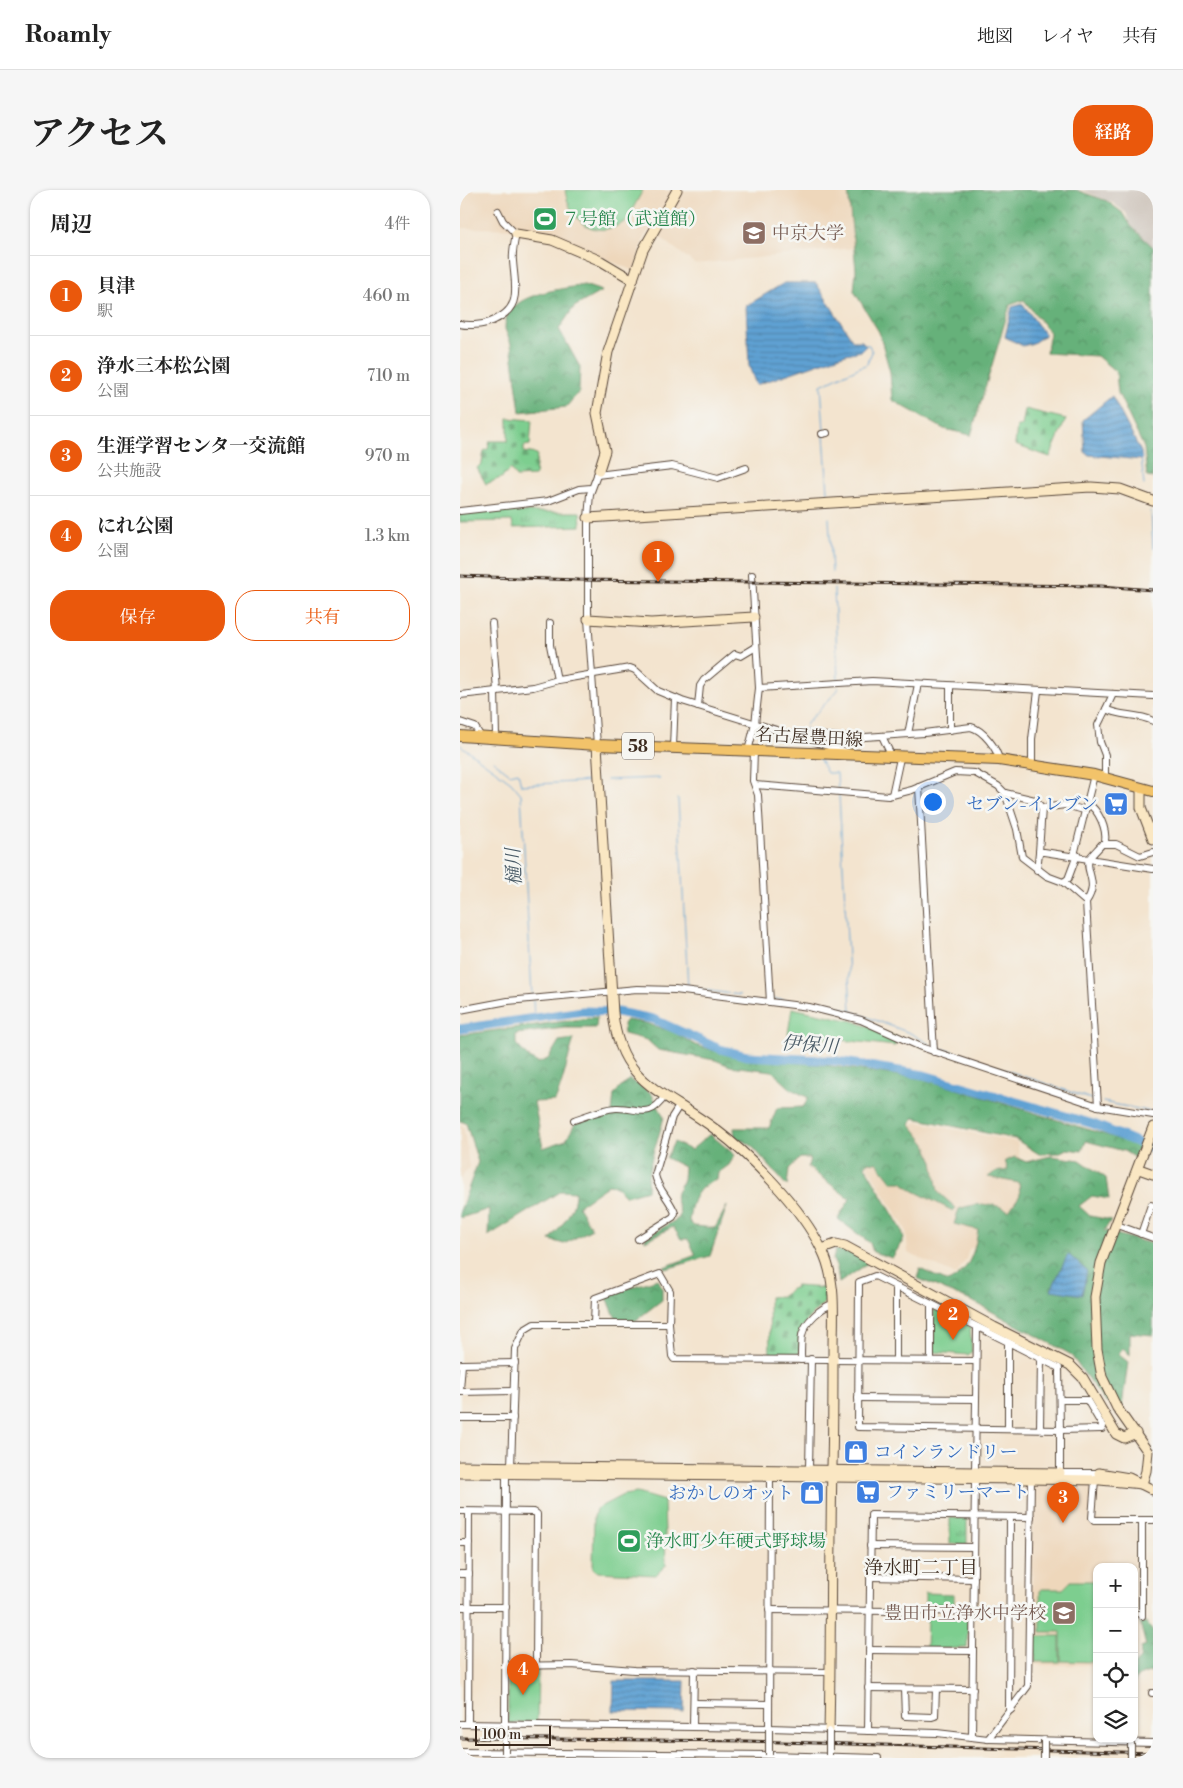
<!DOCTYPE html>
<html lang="ja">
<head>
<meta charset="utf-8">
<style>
  body { margin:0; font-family:"Libre Bodoni","Noto Serif JP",serif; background:#f6f6f6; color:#222 }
  .controls { position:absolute; right:15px; bottom:15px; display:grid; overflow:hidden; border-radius:10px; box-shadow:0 1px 4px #0004 }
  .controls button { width:45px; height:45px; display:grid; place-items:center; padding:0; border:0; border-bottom:1px solid #e0e0e0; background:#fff; color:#222; font:25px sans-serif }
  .scale { position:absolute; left:15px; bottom:12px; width:76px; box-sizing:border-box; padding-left:5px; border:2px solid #3b2a1e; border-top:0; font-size:14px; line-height:18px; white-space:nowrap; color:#3b2a1e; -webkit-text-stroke:4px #f6f6f2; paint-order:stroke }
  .you { position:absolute; left:472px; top:611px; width:18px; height:18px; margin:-12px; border:4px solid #fff; border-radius:50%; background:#1a73e8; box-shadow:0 0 0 8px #1a73e833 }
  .badge { display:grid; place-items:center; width:32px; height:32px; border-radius:50%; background:#ea580c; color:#fff; font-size:16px; font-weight:700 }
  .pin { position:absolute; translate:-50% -41px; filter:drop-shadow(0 1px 2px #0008) }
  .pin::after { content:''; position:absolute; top:26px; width:18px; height:15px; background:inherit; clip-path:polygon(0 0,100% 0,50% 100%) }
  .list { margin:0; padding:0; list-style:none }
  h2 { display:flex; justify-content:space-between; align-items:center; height:65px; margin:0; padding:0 20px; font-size:21px }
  h2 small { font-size:16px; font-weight:400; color:#767676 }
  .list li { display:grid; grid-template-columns:32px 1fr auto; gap:15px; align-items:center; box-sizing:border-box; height:80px; padding:0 20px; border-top:1px solid #e0e0e0 }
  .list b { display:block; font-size:19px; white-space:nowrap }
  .list p { margin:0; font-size:16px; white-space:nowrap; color:#767676 }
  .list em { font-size:16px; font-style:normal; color:#767676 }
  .actions { display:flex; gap:10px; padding:15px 20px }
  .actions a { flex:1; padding:11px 0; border:1px solid #ea580c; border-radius:20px; text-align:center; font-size:18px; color:#ea580c }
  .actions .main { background:#ea580c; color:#fff }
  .icon { flex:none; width:28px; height:28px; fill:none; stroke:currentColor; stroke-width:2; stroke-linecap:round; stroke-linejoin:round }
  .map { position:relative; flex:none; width:693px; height:1568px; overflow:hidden; border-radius:20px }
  header { display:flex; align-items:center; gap:30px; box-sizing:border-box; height:70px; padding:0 25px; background:#fff; border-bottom:1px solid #e0e0e0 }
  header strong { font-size:24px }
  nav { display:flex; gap:28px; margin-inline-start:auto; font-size:18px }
  .intro { display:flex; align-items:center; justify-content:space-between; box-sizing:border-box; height:120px; padding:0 30px }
  h1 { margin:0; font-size:35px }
  .button { padding:12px 22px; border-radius:20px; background:#ea580c; color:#fff; font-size:18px; font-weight:700 }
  main { display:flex; gap:30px; padding:0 30px }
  aside { flex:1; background:#fff; border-radius:20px; box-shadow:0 1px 4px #0004 }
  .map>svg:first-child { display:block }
</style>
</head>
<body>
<header>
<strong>Roamly</strong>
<nav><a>地図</a><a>レイヤ</a><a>共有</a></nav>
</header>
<div class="intro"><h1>アクセス</h1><a class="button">経路</a></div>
<main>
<aside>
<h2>周辺<small>4件</small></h2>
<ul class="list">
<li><span class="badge">1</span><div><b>貝津</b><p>駅</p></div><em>460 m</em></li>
<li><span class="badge">2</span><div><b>浄水三本松公園</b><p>公園</p></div><em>710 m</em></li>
<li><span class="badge">3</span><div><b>生涯学習センタ一交流館</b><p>公共施設</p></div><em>970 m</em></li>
<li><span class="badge">4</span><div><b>にれ公園</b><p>公園</p></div><em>1.3 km</em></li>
</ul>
<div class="actions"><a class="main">保存</a><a>共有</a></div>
</aside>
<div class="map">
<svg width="693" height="1568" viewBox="0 0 693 1568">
  <defs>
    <pattern id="grass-tufts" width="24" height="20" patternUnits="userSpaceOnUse" patternTransform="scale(1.25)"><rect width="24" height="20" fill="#7dce8f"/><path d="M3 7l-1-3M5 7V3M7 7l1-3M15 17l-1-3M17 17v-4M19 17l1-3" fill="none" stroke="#68a774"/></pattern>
    <pattern id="forest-crowns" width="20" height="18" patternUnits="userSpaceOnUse" patternTransform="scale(1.25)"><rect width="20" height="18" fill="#66b17a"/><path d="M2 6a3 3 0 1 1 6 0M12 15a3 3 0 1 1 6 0" fill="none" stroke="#559063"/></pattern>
    <pattern id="cemetery-stones" width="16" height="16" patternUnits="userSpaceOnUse" patternTransform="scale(1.25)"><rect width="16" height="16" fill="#7dce8f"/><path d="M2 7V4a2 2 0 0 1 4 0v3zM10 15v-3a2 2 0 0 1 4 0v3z" fill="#68a774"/></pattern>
    <pattern id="water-rules" width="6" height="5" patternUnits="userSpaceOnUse" patternTransform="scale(1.25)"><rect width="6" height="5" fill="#5fa1d3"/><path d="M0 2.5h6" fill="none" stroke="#5083ab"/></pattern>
  </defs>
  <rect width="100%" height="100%" fill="#f6f6f2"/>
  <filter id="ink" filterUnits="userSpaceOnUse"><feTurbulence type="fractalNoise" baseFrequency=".02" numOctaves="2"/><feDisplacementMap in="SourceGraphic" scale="10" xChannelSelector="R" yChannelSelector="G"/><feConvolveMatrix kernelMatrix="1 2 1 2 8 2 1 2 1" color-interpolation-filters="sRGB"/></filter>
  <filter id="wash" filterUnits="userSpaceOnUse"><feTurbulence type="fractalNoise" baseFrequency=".0096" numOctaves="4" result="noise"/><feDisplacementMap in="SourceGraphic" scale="20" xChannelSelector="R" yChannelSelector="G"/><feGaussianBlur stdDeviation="1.12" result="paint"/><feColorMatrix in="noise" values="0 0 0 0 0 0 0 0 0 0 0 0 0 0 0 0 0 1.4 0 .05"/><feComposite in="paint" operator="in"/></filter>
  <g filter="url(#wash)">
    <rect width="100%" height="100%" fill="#f3e4cf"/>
    <g fill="#eed7bb">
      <path d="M0 0H388L394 58 235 74 190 39 184 47 174 81 75 39 0 38Z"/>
      <path d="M457 932 557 952 564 995 552 1045 509 1059 506 1069 496 1085 448 1063 446 1040 403 969Z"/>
      <path d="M0 936 4 937 9 977 0 990Z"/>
      <path d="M576 1292H630L632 1296 630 1329 677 1332 680 1335 677 1468 674 1471V1377H637V1475H571L573 1295Z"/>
    </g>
    <path fill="#ccc2b9" d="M622 0H693V57L671 35 666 23 653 13Z"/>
    <g fill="url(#grass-tufts)" stroke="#5c7c56">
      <path d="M40 319 51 322H120L121 336 53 338 52 331 0 332V322Z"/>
      <rect x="490" y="1328" width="17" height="26"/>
      <path d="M465 1403 494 1404V1417H465Z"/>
    </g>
    <g fill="url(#forest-crowns)" stroke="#506e4c">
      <path d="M388 0H616L647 11 664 24 671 36 693 57V288L687 287 684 258 658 203 656 182 637 166 586 163 590 143 564 110 550 115 511 245 484 239 432 210 430 182 419 142 394 101 396 80Z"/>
      <path d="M124 95 142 101 114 117 99 139 120 177 119 202 106 217 60 222 51 154 45 139C43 103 99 100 124 95Z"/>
      <path d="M137 827 136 838H104L56 844V854L68 867 78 873 88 869 99 851 114 849C107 870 104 891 95 911L74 912 83 958 106 950 115 934 152 923 154 904 169 889 191 903 204 927C198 951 187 975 187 1000L166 1006 158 998 150 994 118 1016 132 1039 104 1054 90 1050C102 1035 115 1021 115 1002L101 1001 28 1046 29 1019 0 1028V1021L18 972 6 933 0 931V845Z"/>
      <path d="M166 830 185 833 214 842 235 855 281 868 364 875 464 889 679 955 675 968 664 961 626 951 622 961 607 959 598 963 579 964 555 949 454 928 450 934 466 954 473 972 478 1002 496 1018 493 1021 452 1000 442 992H432L417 973 408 972 405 976 442 1040 444 1049 432 1068 413 1062 410 1053 378 1029 390 1009 348 977 350 968H340L329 979 327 996 291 955 275 947 274 938H309L317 918 343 917 349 908 331 899 312 881 270 876 255 870 198 860 187 850 164 844 163 834Z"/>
      <path d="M250 944 275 965 269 975 258 983 257 990C236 996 231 1012 229 1031L234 1036 255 1038 267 1016 250 1066 206 1079 204 1077 236 1065 228 1049H221L213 1037 185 1051V1048L219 1028 220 1023 215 1007 223 990 224 977 206 968 214 952 231 960Z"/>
      <path d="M591 966 620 970 646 988 649 1009 632 1006 619 1016 630 1026 651 1030 644 1041 693 1054V1145L670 1143V1165L663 1158 658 1164 668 1172 662 1217 645 1212 610 1164 518 1114 457 1088 460 1079 488 1092C509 1082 515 1061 518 1040L494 1034 499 1019C514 1013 535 1012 549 1021L560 1005 559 993 528 987 535 982 548 980 545 971 555 967 566 972Z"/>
      <path d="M383 1058 403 1067 407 1074 379 1093 377 1078 373 1070 375 1061Z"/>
      <path d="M198 1089 202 1098V1110L175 1131H157L146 1105Z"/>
      <path d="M686 1432 693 1442V1482C685 1482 678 1485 674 1493V1475L680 1469 681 1458 686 1456 680 1433Z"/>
    </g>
    <g fill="url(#cemetery-stones)" stroke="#5c7c56">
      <path d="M565 219 606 229 590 267 555 255 557 236H562Z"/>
      <path d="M48 228 72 230 70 255 64 256V262L77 264 75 286 56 287 50 279 43 287 26 294 17 278 22 273 24 261 28 259 30 251H48Z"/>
      <path d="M336 1096 366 1098 367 1110C343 1133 340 1133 339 1167H310L309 1107 322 1106Z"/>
    </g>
    <g fill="#7dce8f" stroke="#5c7c56">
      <path d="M105 0H183L166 31C136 51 110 33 105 0Z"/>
      <path d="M332 818 393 831 436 847 435 856 328 844Z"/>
      <path d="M474 1119 510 1136 512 1162 508 1165 474 1162Z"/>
      <path d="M177 1303 204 1311 206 1375 196 1385 138 1382 133 1378 134 1327 136 1319 163 1305Z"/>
      <path d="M611 1391H637V1472L601 1471V1442H581L580 1401 582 1399H603Z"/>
      <path d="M467 1426H504L508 1429 507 1458 466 1459Z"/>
      <rect x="575" y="1446" width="25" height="26"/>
      <path d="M48 1478H78L77 1533H48Z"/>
    </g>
    <g fill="url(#water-rules)" stroke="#4d6678">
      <path d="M324 93H356L393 151H402L406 156 401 161 386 164 296 195 289 176 286 116Z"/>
      <path d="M563 114 585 145 573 153 563 156 545 147 552 117Z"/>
      <path d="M652 206 681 262 682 270 629 265 625 262 623 230Z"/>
      <path d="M608 1064 627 1081 622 1105 591 1100Z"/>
      <path d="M154 1491H225L224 1522 153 1521Z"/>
    </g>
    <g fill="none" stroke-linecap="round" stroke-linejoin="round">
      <g stroke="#5fa1d3" stroke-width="1">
        <path d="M364 241 361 195 407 174 412 162 409 155H406"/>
        <path d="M364 245 368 302"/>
        <path d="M681 265 684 295"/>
        <path d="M691 321 693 358"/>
        <path d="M369 328 372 382"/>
        <path d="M374 399 378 490"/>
        <path d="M345 542 347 533 378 500V497"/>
        <path d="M0 555 51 592 61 604 72 806"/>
        <path d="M359 568 367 583H377L378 599"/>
        <path d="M33 571 50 584 58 582 61 595 131 591"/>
        <path d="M147 590 200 588"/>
        <path d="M379 605 391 821 450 843 471 855"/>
        <path d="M218 609 228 798 280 805"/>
        <path d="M314 809 379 817 391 821"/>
        <path d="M73 810 74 828"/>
        <path d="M475 856 634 910"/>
        <path d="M643 912 693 922"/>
      </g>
      <path stroke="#5fa1d3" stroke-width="9" d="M0 839 123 821 157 822 193 829 260 859 287 866 377 871 464 885 633 934 693 959"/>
    </g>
  </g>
  <g filter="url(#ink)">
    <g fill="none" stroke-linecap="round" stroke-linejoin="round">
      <defs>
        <g id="street">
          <path d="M0 134C8 136 22 135 30 132 63 119 55 99 53 71 52 62 54 53 56 44L43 31 38 21"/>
          <path d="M362 244 367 243"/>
          <path d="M137 285 212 276 258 288 286 278"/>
          <path d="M0 321 88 311 119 299 131 298"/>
          <path d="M32 433 37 501"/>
          <path d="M90 433V455L97 490"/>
          <path d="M490 496V540"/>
          <path d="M299 498 412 491 693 506"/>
          <path d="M35 501 36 547"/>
          <path d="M653 504 646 519C660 527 676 523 693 531"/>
          <path d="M0 505 73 497 98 490 170 478 175 480 198 501 222 511 391 563"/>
          <path d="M238 516 240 496 244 490 275 464 281 466 296 457"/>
          <path d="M0 532 15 537 21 547"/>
          <path d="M344 544 390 548 464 543 511 537C523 540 537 558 539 570"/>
          <path d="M448 544 458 494"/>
          <path d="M422 546 432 567"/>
          <path d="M137 555 128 429V328L130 304 139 280"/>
          <path d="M213 557 215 508"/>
          <path d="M288 561 295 534 299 498 292 385"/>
          <path d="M294 561 293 591 298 605 310 812"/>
          <path d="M572 575V549L578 501"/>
          <path d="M645 588V565L640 552 638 535 646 519"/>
          <path d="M295 595 428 606 452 600 495 582 515 583 538 596 545 603 557 639 562 667 587 686 603 692 626 712 638 916"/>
          <path d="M459 597 474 862"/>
          <path d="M545 603 575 610 582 618 579 662"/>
          <path d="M432 605 440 568"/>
          <path d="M627 613C639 620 647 639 645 652"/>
          <path d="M582 618 605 615 624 620"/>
          <path d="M614 665 634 585"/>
          <path d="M577 680 579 662H584L693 679"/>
          <path d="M603 692 608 689 617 665"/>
          <path d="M626 712C640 693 624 680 629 669 632 664 639 658 642 654H656L680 666 693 662"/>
          <path d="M0 820 48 811 177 799 215 800 349 817 401 830 461 857 638 916 693 925"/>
          <path d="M114 930C126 926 142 919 156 918 178 917 188 931 205 906"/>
          <path d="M657 1035 693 1048"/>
          <path d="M681 1044 691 1015 693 1016"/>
          <path d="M178 1049 213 1027 215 1023C210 1009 198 1000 195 985L212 927 219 916"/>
          <path d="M134 1133 135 1108 200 1084 210 1101 209 1134"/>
          <path d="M548 1152 599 1178 600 1240 642 1239 643 1237 627 1210H600"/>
          <path d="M341 1170C341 1162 341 1152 342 1145 345 1132 361 1117 373 1114"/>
          <path d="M436 1170V1097"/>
          <path d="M471 1170V1114"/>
          <path d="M0 1200 2 1174 55 1173"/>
          <path d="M0 1202 53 1201"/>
          <path d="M398 1208 516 1209"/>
          <path d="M0 1228H53"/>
          <path d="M548 1239V1152L415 1086 399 1092 398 1237 600 1240V1283H639"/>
          <path d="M580 1239 581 1168"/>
          <path d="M51 1277 55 1159 64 1140 74 1134H209L212 1166 214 1169 516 1171"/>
          <path d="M349 1279 351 1169"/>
          <path d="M515 1282 517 1137"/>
          <path d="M635 1290 632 1328 634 1330H693"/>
          <path d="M0 1321 74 1322 77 1324 76 1475"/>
          <path d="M550 1327 549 1518 551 1520"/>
          <path d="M0 1353H9"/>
          <path d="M410 1356 514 1357"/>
          <path d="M0 1384H9"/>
          <path d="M410 1387 514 1389"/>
          <path d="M0 1417H46"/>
          <path d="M309 1420 570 1422"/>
          <path d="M682 1426V1330"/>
          <path d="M409 1460 513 1461"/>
          <path d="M45 1476 111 1475 174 1480 370 1482"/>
          <path d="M408 1498 513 1499"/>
          <path d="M444 1499 445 1526 472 1527 475 1526 476 1499"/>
          <path d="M692 1503H693"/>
          <path d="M234 1513 308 1514"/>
          <path d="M0 1534 309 1538 477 1543 528 1549 693 1553"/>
          <path d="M8 1534 9 1322"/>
          <path d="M45 1535 46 1283"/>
          <path d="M233 1536 234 1480"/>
          <path d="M309 1538 310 1287"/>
          <path d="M408 1541 411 1325 571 1327"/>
          <path d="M512 1546 515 1289"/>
          <path d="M528 1549 568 1496 571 1289"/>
          <path d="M0 1562 309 1565 418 1568"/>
        </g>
        <g id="secondary">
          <path d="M56 44 92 50 141 71 173 90"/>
          <path d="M139 280 145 261 137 223 148 162 183 60 217 0"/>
          <path d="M128 328 631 297 660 299 693 311"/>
          <path d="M128 429 191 433 294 427"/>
          <path d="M137 555 153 823C160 895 205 901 255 939 292 967 341 1017 362 1060 377 1090 373 1127 373 1159 373 1199 373 1238 372 1277 370 1365 371 1453 369 1541"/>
          <path d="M681 598V618L693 649"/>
          <path d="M679 979 693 984"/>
          <path d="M362 1059 376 1054 385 1056 534 1137 610 1175 623 1188 656 1244 664 1248 676 1243"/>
          <path d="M0 1276 600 1283"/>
          <path d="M0 1283 566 1289 640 1290 682 1294"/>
          <path d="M639 1283 669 1288 693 1300"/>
          <path d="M682 1294 686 1281 688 1262 657 1218 642 1187 637 1159 635 1107 641 1073 693 937"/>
        </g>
        <path id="primary" d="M0 546 137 555 539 570 634 585 693 601"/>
      </defs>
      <use href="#street" stroke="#574639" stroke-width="8"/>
      <use href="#secondary" stroke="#574639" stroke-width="11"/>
      <use href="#primary" stroke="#574639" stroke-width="12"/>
      <use href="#street" stroke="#fff" stroke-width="6"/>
      <use href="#secondary" stroke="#fae7c3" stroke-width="9"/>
      <use href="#primary" stroke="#f2c36a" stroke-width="10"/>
      <defs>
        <g id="rail">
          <path d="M0 386 119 390 641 396 693 400"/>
          <path d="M0 1548 287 1551 693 1563"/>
        </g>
      </defs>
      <use href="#rail" stroke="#3b2a1e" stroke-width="3"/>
      <use href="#rail" stroke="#f6f6f2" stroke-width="1" stroke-dasharray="4" stroke-linecap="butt"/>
      <defs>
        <g id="street-bridge">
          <path d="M45 1535V1563"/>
          <path d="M309 1538V1565"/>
          <path d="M369 1541V1565"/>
          <path d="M584 1568V1550"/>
          <path d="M671 1568V1552"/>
        </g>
      </defs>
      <use href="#street-bridge" stroke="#574639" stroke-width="8" stroke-linecap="butt"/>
      <use href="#street-bridge" stroke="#fff" stroke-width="6"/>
    </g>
  </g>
  <defs>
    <symbol id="stadium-square" viewBox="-11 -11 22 22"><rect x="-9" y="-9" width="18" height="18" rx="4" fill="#2e9e5b" stroke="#f6f6f2"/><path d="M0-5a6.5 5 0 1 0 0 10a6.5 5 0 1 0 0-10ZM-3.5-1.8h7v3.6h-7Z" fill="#fff"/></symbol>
    <symbol id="university-square" viewBox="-11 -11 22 22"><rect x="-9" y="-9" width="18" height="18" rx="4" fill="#8d6e63" stroke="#f6f6f2"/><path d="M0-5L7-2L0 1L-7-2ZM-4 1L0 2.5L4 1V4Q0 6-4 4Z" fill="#fff"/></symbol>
    <symbol id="supermarket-square" viewBox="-11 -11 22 22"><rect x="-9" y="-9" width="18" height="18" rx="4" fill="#3f7fe0" stroke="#f6f6f2"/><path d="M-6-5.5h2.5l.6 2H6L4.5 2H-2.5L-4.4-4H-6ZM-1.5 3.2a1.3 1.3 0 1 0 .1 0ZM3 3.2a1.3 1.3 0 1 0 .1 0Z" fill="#fff"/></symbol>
    <symbol id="shop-square" viewBox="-11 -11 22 22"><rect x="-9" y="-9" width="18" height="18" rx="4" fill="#3f7fe0" stroke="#f6f6f2"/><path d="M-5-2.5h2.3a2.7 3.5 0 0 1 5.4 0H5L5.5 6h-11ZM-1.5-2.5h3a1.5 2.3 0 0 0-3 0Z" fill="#fff"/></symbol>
    <symbol id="school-square" viewBox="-11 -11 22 22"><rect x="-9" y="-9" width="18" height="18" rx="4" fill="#8d6e63" stroke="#f6f6f2"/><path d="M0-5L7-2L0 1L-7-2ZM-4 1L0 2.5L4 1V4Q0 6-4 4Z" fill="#fff"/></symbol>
  </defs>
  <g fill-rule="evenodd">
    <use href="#stadium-square" x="71" y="15" width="28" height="28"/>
    <use href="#university-square" x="280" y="29" width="28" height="28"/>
    <use href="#supermarket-square" x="642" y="600" width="28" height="28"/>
    <use href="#shop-square" x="382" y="1248" width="28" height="28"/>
    <use href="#supermarket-square" x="394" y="1288" width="28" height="28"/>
    <use href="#shop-square" x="338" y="1289" width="28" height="28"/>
    <use href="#stadium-square" x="155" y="1337" width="28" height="28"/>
    <use href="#school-square" x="590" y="1409" width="28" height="28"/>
  </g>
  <g text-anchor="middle" stroke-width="5" stroke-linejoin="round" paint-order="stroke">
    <rect fill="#f6f6f2" stroke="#73675e" stroke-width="1" x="162" y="542.5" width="32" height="27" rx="4"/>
    <g font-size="16" font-weight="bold" fill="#3b2a1e">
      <text x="178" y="562">58</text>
    </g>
    <g font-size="18" fill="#27864d" stroke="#f6f6f2" text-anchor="start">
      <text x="102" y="35">７号館（武道館）</text>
      <text x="186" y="1357">浄水町少年硬式野球場</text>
    </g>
    <g font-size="18" fill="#785e54" stroke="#f6f6f2" text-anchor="start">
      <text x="312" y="49">中京大学</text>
      <text x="586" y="1429" text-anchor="end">豊田市立浄水中学校</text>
    </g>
    <g font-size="18" fill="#3b2a1e" stroke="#f6f6f2">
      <text transform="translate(349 547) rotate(3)" y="6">名古屋豊田線</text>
    </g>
    <g font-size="18" fill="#366cbe" stroke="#f6f6f2" text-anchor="end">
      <text x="638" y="620">セブン-イレブン</text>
      <text x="414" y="1268" text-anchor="start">コインランドリー</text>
      <text x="426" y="1308" text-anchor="start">ファミリーマート</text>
      <text x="334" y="1309">おかしのオット</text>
    </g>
    <g font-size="19" font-style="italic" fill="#495a66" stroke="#f6f6f2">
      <text transform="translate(53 677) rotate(-93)" y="7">樋川</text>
      <text transform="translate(350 854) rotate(4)" y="7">伊保川</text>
    </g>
    <g font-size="19" fill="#3b2a1e" stroke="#f6f6f2">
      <text x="461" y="1384">浄水町二丁目</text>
    </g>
  </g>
</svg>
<div class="controls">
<button>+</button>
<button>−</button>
<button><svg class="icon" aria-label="locate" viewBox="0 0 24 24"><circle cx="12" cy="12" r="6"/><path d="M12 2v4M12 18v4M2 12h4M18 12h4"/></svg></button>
<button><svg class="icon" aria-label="layers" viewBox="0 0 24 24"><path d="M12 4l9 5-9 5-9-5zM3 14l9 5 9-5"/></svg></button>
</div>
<div class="scale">100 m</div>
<div class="you"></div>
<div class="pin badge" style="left:198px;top:392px">1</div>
<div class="pin badge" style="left:493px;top:1150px">2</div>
<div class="pin badge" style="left:603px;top:1333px">3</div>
<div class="pin badge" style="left:63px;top:1505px">4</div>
</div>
</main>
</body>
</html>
